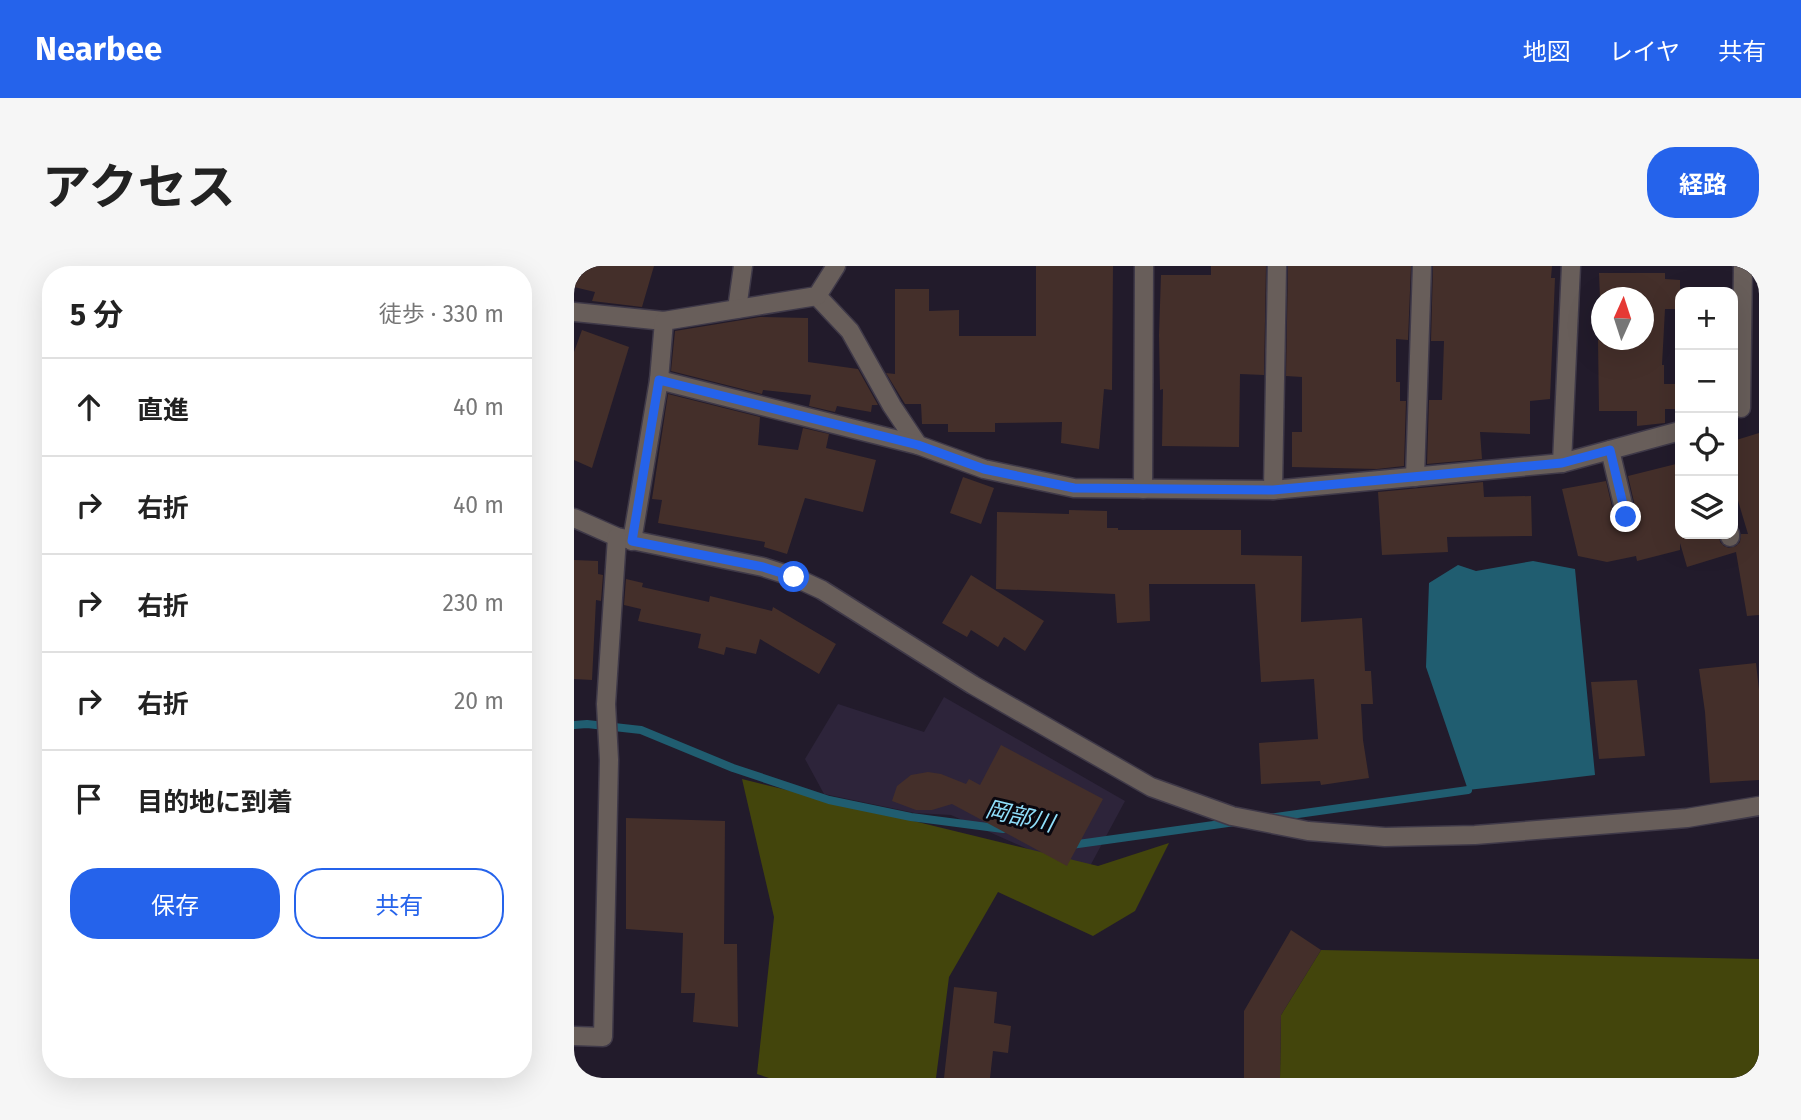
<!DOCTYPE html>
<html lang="ja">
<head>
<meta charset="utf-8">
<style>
  body { margin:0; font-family:"Fira Sans","Noto Sans JP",sans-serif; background:#f6f6f6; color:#222 }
  .controls { position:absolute; right:21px; top:21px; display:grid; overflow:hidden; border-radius:14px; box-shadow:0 7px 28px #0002 }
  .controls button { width:63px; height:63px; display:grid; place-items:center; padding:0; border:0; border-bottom:2px solid #e0e0e0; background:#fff; color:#222; font:35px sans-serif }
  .compass { position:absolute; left:1017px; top:21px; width:63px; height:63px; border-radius:50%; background:#fff; box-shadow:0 7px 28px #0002; rotate:3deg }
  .stop { position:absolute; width:21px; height:21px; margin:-16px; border:5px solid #2563eb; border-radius:50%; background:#fff }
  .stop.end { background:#2563eb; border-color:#fff; box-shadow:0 2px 7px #0008 }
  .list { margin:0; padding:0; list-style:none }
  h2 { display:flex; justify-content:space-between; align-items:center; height:91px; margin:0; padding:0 28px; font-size:30px }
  h2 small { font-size:23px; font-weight:400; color:#767676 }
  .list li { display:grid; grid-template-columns:46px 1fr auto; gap:21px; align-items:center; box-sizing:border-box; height:98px; padding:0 28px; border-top:2px solid #e0e0e0 }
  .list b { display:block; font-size:26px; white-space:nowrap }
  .list em { font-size:23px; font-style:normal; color:#767676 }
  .actions { display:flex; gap:14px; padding:21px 28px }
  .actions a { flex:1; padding:16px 0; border:2px solid #2563eb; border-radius:28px; text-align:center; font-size:24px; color:#2563eb }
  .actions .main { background:#2563eb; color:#fff }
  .icon { flex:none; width:38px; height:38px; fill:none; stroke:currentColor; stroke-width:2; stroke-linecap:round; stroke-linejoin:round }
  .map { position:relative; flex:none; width:1185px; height:812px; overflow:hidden; border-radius:28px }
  header { display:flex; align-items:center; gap:42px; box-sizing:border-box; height:98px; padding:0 35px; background:#2563eb; color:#fff }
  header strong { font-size:33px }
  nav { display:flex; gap:38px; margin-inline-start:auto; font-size:24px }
  .intro { display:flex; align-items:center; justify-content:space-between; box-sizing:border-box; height:168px; padding:0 42px }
  h1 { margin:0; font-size:49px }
  .button { padding:18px 32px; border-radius:28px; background:#2563eb; color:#fff; font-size:24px; font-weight:700 }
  main { display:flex; gap:42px; padding:0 42px }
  aside { flex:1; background:#fff; border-radius:28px; box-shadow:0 7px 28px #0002 }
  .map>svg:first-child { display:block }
</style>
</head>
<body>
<header>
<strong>Nearbee</strong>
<nav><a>地図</a><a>レイヤ</a><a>共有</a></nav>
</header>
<div class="intro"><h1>アクセス</h1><a class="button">経路</a></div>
<main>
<aside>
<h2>5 分<small>徒歩 · 330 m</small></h2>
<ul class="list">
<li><svg class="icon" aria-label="ahead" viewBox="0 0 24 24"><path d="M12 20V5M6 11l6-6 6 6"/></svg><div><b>直進</b></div><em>40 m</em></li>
<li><svg class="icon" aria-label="right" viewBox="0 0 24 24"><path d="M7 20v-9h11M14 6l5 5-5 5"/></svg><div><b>右折</b></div><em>40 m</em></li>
<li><svg class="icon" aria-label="right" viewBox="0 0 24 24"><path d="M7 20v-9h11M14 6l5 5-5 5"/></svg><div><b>右折</b></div><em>230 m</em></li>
<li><svg class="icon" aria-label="right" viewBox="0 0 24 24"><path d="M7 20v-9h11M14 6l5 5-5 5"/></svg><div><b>右折</b></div><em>20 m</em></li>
<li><svg class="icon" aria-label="arrive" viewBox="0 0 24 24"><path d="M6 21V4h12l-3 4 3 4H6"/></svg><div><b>目的地に到着</b></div></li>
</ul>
<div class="actions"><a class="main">保存</a><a>共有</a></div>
</aside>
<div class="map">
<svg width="1185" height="812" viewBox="0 0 1185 812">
  <rect width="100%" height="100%" fill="#221b2b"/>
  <path fill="#2d243a" d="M370 431 551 535 515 602 499 603 377 549 341 547 250 528 231 493 264 438 350 466Z"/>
  <g fill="#43450c">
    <path d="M168 513 524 600 595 577 561 645 519 670 424 626 375 711 362 812H195L183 808 200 651Z"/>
    <path d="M747 684 1185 693V812H706L707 749Z"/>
  </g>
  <path fill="#205d70" d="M959 295 1001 303 1021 509 894 524 852 401 855 317 884 299 902 305Z"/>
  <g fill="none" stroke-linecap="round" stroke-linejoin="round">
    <g stroke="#205d70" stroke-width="8">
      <path d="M0 459 13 458 67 464 159 502 255 534 337 551 429 563"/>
      <path d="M695 552 894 524"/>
      <path d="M497 579 661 556"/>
    </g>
  </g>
  <g fill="#442f2a">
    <path d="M0 0H80L68 41 18 35 21 26 0 21Z"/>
    <path d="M462 0H539L538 124 530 123 525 183 487 177 488 156 421 157V166H374V158H348L347 138H331L312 107 321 108V23H355V45L385 44V70H462Z"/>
    <path d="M637 0H692L690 109 666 108 665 181 588 180 589 123 586 124 585 69 587 9H637Z"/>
    <path d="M714 0H837L834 74 822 73V116H826V135H832L830 200 803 203 718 201V166H728V111L712 110Z"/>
    <path d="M859 0H978L977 12H981L976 133 956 135V168L906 166 908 193 853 198 855 134H868L870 75H857Z"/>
    <path d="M1025 7H1091V13L1106 14V43H1091L1088 99H1090V118H1106V143H1091V157L1063 160V145H1025L1024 74H1069V32H1026Z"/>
    <path d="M186 51 234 52V96L284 103 304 139H298L297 146 263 140 261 146 235 140 237 129 189 124 188 128 97 105 101 65Z"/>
    <path d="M8 64 55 81 18 202 0 194V86Z"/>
    <path d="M94 128 186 151 184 179 224 184 229 162 255 168 252 182 302 194 289 246 231 232 213 288 190 281 191 276 84 257 88 234 78 233Z"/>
    <path d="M1185 167V349L1173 350 1162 286 1113 301 1106 277V284L1063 295 1062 290 1033 296 1004 290 988 223 1032 215 1041 254 1048 262H1054L1060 259 1063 249 1054 210 1106 197V268H1145L1146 276 1150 280 1155 282 1162 280 1166 276 1167 268H1174L1159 218V175Z"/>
    <path d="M389 211 420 222 407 258 376 247Z"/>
    <path d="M909 216 910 231 957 230 958 270 873 271 874 286 808 289 804 226Z"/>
    <path d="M495 244 533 245V262H544V264H667V289L728 290 727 356 788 352 791 405H797L799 438H787L789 474 795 512 747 519 746 515 687 518 685 477 744 473 740 413 687 416 681 318H575L576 355 543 357 541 328 422 323 423 246 495 248Z"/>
    <path d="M0 294 24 295V308L29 309 27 335 22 334 18 414 0 413Z"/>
    <path d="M397 309 470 355 451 385 430 371 424 381 397 364 393 371 368 357Z"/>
    <path d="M52 313 69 317 68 321 135 336 136 330 198 345 199 341 262 378 245 408 186 373 182 388 152 381 150 389 124 382 127 368 64 355 67 343 50 339Z"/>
    <path d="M1182 397 1185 424V514L1136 517 1131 446 1125 403Z"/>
    <path d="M1063 414 1071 490 1025 493 1017 416Z"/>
    <path d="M427 479 529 533 493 600 378 538 358 544H342L318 535 323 520 337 509 354 506 367 508 392 518 395 513 406 519Z"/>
    <path d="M52 552 151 555 150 678H163L164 761 119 756 121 727H107L109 667 52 663Z"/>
    <path d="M717 664 747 684 707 749 706 812H670V745Z"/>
    <path d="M380 721 423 726 420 757 437 760 434 787 419 785 416 812H370Z"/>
  </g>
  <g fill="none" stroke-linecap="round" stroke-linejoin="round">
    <defs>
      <g id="minor">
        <path d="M243 30 276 65 318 140 344 179 410 203 500 222 699 224 988 197 1106 165"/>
        <path d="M163 43 169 0"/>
        <path d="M0 46 90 55"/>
        <path d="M85 114 344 179"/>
        <path d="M1167 142 1169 0"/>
        <path d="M1036 184 1052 251"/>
        <path d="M988 197 997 0"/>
        <path d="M841 211 848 0"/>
        <path d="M569 223 570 0"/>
        <path d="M699 224 703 0"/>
        <path d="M0 252 43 271 189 301 220 311 248 324 399 419 577 521 658 550 734 565 811 571 901 569 1113 552 1185 540"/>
        <path d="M1156 268V271"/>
        <path d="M58 275 85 114 90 55 243 30 262 0"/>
        <path d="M0 770 29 771 35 494 32 438 43 271"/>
      </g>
    </defs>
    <use href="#minor" stroke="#3f3948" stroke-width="21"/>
    <use href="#minor" stroke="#685e5a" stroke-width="18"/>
  </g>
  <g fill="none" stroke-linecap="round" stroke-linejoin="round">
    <path stroke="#2563eb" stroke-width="9" d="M220 311 189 301 58 275 85 114 344 179 410 203 500 222 699 224 988 197 1036 184 1052 251"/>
  </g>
  <g text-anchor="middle" stroke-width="6" stroke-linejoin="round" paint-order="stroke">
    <g font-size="23" font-style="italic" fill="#90dffb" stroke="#0a070e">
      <text transform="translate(446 550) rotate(13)" y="8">岡部川</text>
    </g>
  </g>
</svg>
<div class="controls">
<button>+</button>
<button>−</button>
<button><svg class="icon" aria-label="locate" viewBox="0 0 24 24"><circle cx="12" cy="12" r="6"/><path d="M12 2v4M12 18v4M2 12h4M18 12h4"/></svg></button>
<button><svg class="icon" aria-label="layers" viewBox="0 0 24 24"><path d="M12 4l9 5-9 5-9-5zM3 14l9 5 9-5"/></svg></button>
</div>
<svg class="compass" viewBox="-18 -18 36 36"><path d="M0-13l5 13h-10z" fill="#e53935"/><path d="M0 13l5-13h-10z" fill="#767676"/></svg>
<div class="stop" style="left:220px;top:311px"></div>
<div class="stop end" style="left:1052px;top:251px"></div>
</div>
</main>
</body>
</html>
